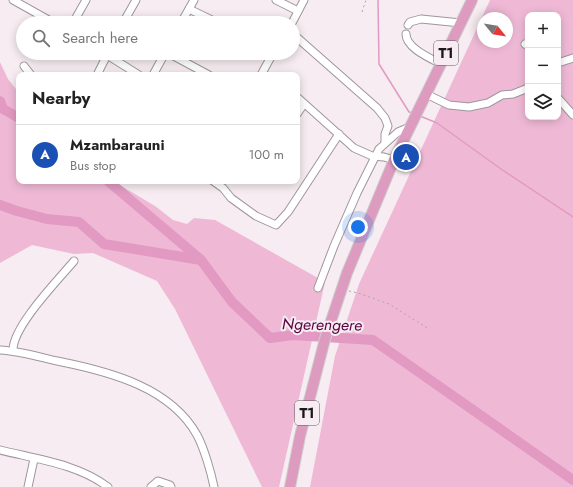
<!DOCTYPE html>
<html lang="en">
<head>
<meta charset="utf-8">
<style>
  body { margin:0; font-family:Jost,sans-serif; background:#f6f6f6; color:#222 }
  .controls { position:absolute; right:12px; top:12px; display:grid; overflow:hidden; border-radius:8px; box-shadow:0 2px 10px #0003 }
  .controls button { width:36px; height:36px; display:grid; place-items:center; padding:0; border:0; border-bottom:1px solid #e0e0e0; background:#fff; color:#222; font:20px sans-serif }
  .compass { position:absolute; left:477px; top:12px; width:36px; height:36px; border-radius:50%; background:#fff; box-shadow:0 2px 10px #0003; rotate:120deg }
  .you { position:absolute; left:358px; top:227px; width:14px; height:14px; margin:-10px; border:3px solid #fff; border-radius:50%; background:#1a73e8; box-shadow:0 0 0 6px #1a73e833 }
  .badge { display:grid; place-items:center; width:26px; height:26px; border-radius:50%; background:#ea580c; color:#fff; font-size:13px; font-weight:700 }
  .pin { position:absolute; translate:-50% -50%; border:2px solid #fff; box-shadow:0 1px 4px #0006 }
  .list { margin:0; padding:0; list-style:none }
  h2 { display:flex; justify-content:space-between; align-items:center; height:52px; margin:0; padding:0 16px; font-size:17px }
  h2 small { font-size:13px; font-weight:400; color:#767676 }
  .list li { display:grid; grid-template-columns:26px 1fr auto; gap:12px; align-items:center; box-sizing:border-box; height:60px; padding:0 16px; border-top:1px solid #e0e0e0 }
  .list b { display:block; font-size:15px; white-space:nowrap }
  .list p { margin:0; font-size:13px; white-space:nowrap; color:#767676 }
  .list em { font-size:13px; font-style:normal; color:#767676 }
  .icon { flex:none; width:22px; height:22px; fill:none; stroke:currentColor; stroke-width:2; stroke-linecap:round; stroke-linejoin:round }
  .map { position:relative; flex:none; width:573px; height:487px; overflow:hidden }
  .search { position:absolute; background:#fff; box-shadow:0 2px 10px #0003; left:16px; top:16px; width:284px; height:44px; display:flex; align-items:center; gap:10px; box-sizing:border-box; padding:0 14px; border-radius:22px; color:#767676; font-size:15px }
  .panel { position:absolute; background:#fff; box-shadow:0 2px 10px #0003; left:16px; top:72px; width:284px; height:112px; border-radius:8px }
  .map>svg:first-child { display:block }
</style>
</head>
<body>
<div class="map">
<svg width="573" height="487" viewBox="0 0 573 487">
  <rect width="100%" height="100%" fill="#f6ecf1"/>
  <g fill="#efb9d6" fill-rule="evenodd">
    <path d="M490 0H573V487H310L335 356 359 284ZM528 15H558V117H528ZM483 18H507V42H483Z"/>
    <path d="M0 62 8 79 19 93V181H113L155 206 173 220 187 224 194 218 215 220 325 282 279 487H262L175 309 157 281 93 253 74 254 32 245 0 263Z"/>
  </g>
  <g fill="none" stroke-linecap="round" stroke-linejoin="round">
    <g stroke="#e29ac2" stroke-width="1.5">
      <path d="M378 0 379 64 409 112 413 113"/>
      <path d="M420 116 437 123 501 169 573 217"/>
    </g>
    <g stroke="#e29ac2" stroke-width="10">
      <path d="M0 101 3 109 19 118"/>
      <path d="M108 181 200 259"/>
      <path d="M0 205 17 211 47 219 79 222 104 244 201 260 232 302 270 338 293 335 373 340 573 480"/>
    </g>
    <defs>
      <g id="minor">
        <path d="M13 0 54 23"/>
        <path d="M276 0 298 11"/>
        <path d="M189 9 218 23"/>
        <path d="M73 23 86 0"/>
        <path d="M123 23 136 0"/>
        <path d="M181 23 194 0"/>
        <path d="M292 23 304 0"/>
        <path d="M408 25 410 22 421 19 461 23"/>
        <path d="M293 34 377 108 385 118 388 126 385 134V142"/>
        <path d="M406 34C406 48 430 58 441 64"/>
        <path d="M525 44 528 46"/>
        <path d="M104 53 139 75"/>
        <path d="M168 53 209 75"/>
        <path d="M558 63 573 58"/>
        <path d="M24 66 31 75"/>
        <path d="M97 75 108 53"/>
        <path d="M153 75 165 53"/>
        <path d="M261 75 273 53"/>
        <path d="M426 94 449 105 469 107 488 103 502 95 513 94 528 88"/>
        <path d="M297 97 354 148 372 156 384 157 394 160"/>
        <path d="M558 98 573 115"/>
        <path d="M297 114 304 104"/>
        <path d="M213 181 223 188 231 198 256 216 276 225 288 212 339 134"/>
        <path d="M318 288 334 246 357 193 379 149 398 132 410 127"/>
        <path d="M0 350C21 351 42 358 62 362 111 372 171 388 197 435 204 448 211 472 214 487"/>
        <path d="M13 350C13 326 58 280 74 261"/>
        <path d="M0 450C36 459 78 464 108 487"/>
        <path d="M28 487 34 459"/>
        <path d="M151 487 158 481 170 485 171 487"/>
      </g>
      <path id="highway" d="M290 487 300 436 325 339 347 273 394 160 472 0"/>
    </defs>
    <use href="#minor" stroke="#9f969b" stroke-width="9"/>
    <use href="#highway" stroke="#cdcccc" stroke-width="12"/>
    <g stroke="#ada5a9" stroke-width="1" stroke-dasharray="2 3" stroke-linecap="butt">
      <path d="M362 12 366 0"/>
      <path d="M349 291 358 293 389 304 429 329"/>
    </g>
    <use href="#minor" stroke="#fff" stroke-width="7"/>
    <use href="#highway" stroke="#dd9bc0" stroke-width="10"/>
  </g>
  <g text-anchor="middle" stroke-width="4" stroke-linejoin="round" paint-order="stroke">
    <g fill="#f6ecf1" stroke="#5d585a" stroke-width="1">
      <rect x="434" y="41" width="24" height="24" rx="3"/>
      <rect x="295" y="401" width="24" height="24" rx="3"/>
    </g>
    <g font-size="14" font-weight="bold" fill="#1b1819">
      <text x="446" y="58">T1</text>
      <text x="307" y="418">T1</text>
    </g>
    <g font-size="16" font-style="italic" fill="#5a0340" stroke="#f6ecf1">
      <text transform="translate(322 324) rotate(1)" y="6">Ngerengere</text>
    </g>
  </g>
</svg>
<div class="controls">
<button>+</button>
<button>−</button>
<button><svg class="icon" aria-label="layers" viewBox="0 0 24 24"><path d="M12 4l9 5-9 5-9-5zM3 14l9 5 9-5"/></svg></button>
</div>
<svg class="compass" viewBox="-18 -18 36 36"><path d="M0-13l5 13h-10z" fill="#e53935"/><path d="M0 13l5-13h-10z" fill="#767676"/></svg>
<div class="you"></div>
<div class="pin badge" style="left:406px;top:157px;background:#1a4fb4">A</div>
<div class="search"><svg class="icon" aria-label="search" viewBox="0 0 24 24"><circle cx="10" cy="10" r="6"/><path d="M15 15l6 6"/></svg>Search here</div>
<section class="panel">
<h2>Nearby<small></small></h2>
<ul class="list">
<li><span class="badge" style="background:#1a4fb4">A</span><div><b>Mzambarauni</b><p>Bus stop</p></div><em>100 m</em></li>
</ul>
</section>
</div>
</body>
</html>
